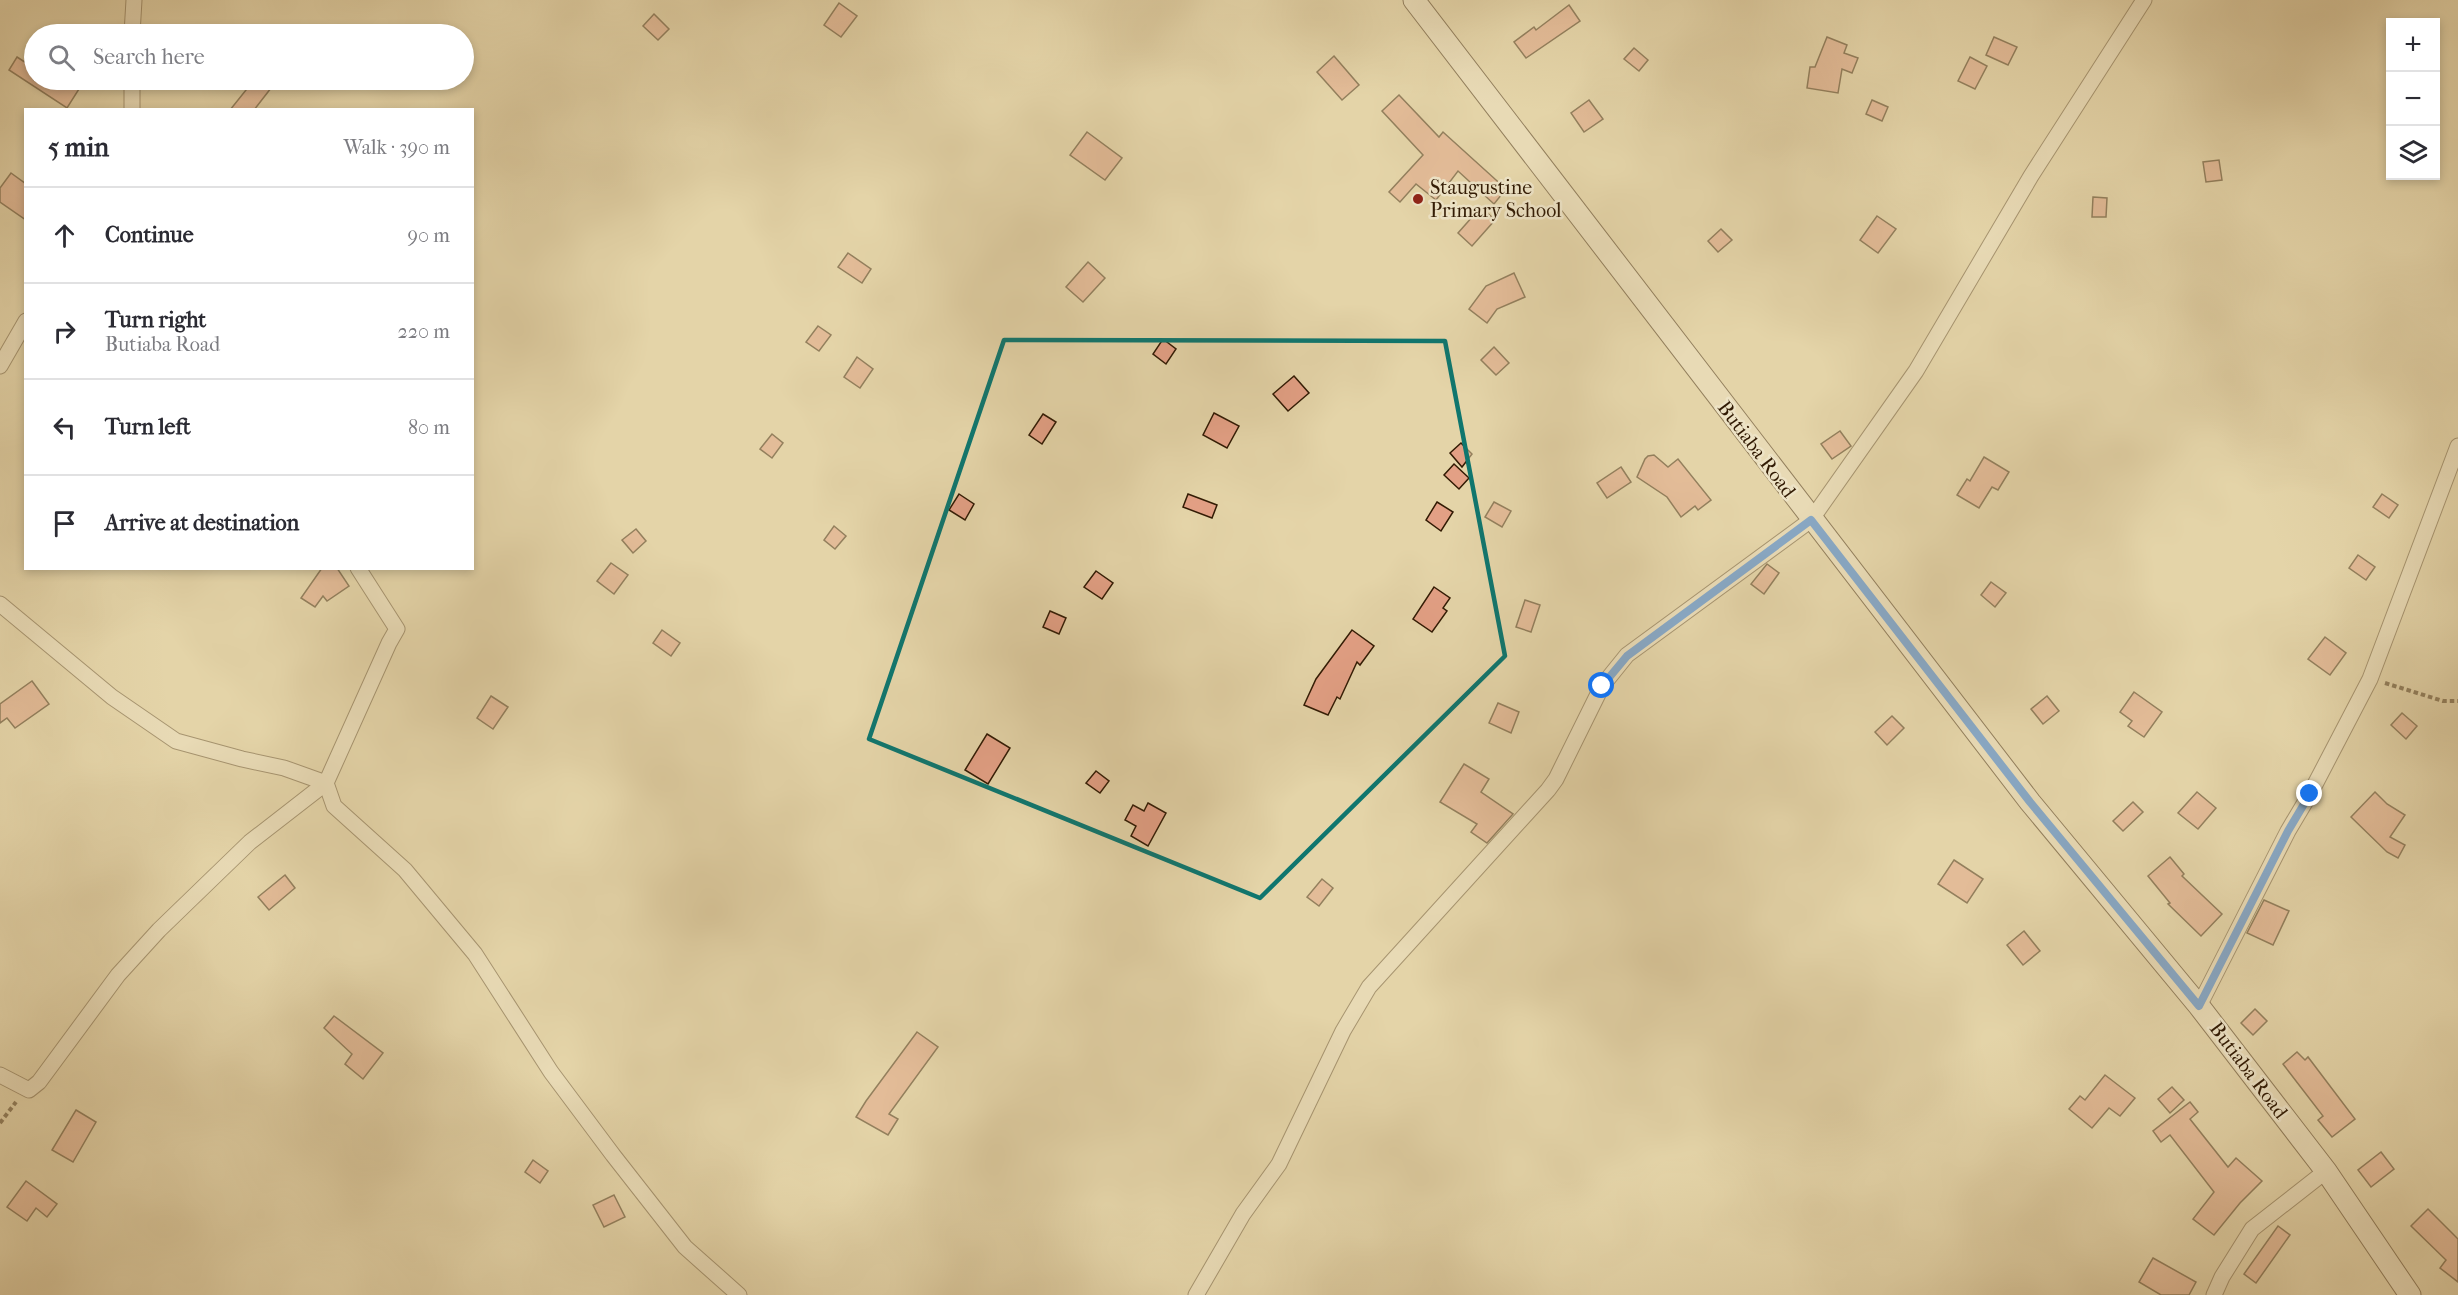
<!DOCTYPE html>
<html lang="en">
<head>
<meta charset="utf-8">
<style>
  body { margin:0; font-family:"IM FELL French Canon",serif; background:#f2f2f3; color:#2b2b33 }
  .controls { position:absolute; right:18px; top:18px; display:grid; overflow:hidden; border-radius:0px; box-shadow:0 3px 9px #0003 }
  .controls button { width:54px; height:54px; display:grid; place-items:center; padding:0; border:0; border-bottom:2px solid #e1e1e2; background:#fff; color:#2b2b33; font:30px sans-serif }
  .stop { position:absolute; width:18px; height:18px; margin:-14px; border:4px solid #1a73e8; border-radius:50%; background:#fff }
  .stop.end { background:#1a73e8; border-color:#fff; box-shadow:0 2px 6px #0008 }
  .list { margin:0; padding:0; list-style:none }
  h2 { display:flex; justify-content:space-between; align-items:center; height:78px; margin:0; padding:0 24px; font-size:26px }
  h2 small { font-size:20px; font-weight:400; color:#7c7c81 }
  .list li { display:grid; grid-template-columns:39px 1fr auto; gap:18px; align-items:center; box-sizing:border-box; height:96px; padding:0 24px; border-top:2px solid #e1e1e2 }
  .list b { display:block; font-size:22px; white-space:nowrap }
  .list p { margin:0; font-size:20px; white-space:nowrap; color:#7c7c81 }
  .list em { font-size:20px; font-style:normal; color:#7c7c81 }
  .icon { flex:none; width:33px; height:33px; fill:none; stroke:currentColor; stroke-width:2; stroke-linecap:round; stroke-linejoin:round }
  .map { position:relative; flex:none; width:2458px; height:1295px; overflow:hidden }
  .search { position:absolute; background:#fff; box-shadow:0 3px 9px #0003; left:24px; top:24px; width:450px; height:66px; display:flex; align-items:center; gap:15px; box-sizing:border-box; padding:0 21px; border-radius:33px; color:#7c7c81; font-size:22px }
  .panel { position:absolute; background:#fff; box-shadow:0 3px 9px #0003; left:24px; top:108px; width:450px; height:462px; border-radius:0px }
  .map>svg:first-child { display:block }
</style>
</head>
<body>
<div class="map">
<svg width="2458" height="1295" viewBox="0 0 2458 1295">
  <rect width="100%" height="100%" fill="#e4d4a8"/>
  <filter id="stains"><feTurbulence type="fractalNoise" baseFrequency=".00333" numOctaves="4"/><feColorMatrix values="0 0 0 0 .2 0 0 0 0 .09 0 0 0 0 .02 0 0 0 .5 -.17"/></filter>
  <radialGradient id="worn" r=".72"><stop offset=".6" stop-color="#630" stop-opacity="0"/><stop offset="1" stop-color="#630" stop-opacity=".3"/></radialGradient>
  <g fill="#e3a085" stroke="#321b04" stroke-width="1.5">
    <path d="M839 3 857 16 841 37 824 25Z"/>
    <path d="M1569 5 1580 21 1526 58 1514 42 1534 27 1536 30Z"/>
    <path d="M654 14 669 29 658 40 643 26Z"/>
    <path d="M1827 37 1847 45 1844 53 1858 58 1852 73 1842 69 1838 93 1807 88 1810 67H1815Z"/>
    <path d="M1994 37 2017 47 2008 65 1986 55Z"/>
    <path d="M1634 48 1648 60 1639 71 1624 59Z"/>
    <path d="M1334 56 1359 85 1342 100 1317 72Z"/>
    <path d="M17 57 34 68V80H64L79 89 67 108 9 70Z"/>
    <path d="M1970 57 1987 66 1975 89 1958 81Z"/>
    <path d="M254 80H261L271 88 254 110H230Z"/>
    <path d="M1399 95 1439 137 1443 132 1506 189 1494 204 1458 171 1436 200 1416 184 1400 202 1389 192 1423 155 1382 111Z"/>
    <path d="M1589 100 1603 119 1584 132 1571 113Z"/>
    <path d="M1872 100 1888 107 1882 121 1866 114Z"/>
    <path d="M1087 132 1122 158 1105 180 1070 155Z"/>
    <path d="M2219 160 2222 180 2206 182 2203 162Z"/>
    <path d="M11 173 26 184V220L0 202V188Z"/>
    <path d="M2093 197 2107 198 2106 217H2092Z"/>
    <path d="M1481 207 1495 220 1472 246 1458 233Z"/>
    <path d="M1877 216 1896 229 1878 253 1860 240Z"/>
    <path d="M1721 229 1732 240 1718 252 1708 241Z"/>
    <path d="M848 253 871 269 862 283 838 267Z"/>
    <path d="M1088 262 1105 278 1083 302 1066 287Z"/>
    <path d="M1514 273 1525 297 1497 309 1487 323 1469 309 1486 286Z"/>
    <path d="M818 326 831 335 819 351 806 342Z"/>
    <path d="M1163 339 1176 349 1166 364 1153 354Z"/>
    <path d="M1494 347 1509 363 1496 375 1481 360Z"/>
    <path d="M857 357 873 369 860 388 844 377Z"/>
    <path d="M1294 376 1309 393 1288 411 1273 394Z"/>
    <path d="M1214 413 1239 426 1227 448 1203 435Z"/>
    <path d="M1043 414 1056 422 1042 444 1029 435Z"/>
    <path d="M1840 431 1851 446 1832 459 1821 444Z"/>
    <path d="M772 434 783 443 772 458 760 449Z"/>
    <path d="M1461 443 1472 454 1462 467 1450 453Z"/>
    <path d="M1654 455 1668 467 1678 459 1711 500 1698 510 1695 506 1681 517 1667 497 1637 477 1645 459 1648 456Z"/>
    <path d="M1984 457 2009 472 1998 490 1992 487 1979 508 1957 495 1967 479 1970 481Z"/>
    <path d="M1454 464 1469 478 1459 489 1444 475Z"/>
    <path d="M1621 467 1631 482 1607 498 1597 483Z"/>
    <path d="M959 494 974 504 965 520 949 510Z"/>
    <path d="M1188 494 1217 505 1212 518 1183 507Z"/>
    <path d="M2382 494 2398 505 2389 518 2373 507Z"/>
    <path d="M1437 502 1453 512 1441 531 1426 520Z"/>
    <path d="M1494 502 1511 511 1502 527 1485 517Z"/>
    <path d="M834 526 846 536 835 549 824 540Z"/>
    <path d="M636 529 646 541 633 553 622 540Z"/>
    <path d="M2358 555 2375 567 2366 580 2349 568Z"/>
    <path d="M611 563 628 575 614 594 597 581Z"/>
    <path d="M1767 564 1779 573 1764 594 1751 584Z"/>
    <path d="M322 568H337L349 586 327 601 323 596 315 607 301 598Z"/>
    <path d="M1096 571 1113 583 1102 599 1084 587Z"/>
    <path d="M1991 582 2006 593 1995 607 1981 595Z"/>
    <path d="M1434 587 1450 598 1443 608 1447 611 1432 632 1413 619Z"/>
    <path d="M1525 600 1540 605 1531 632 1516 627Z"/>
    <path d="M1050 611 1066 618 1059 634 1043 627Z"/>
    <path d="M662 630 680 643 671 656 653 643Z"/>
    <path d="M1352 630 1374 646 1360 665 1357 662 1340 699 1337 697 1328 715 1304 705 1316 679Z"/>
    <path d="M2325 637 2346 653 2330 675 2308 659Z"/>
    <path d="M32 681 49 704 15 728 7 718 0 723V704Z"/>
    <path d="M2134 692 2162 712 2144 737 2128 726 2132 721 2120 712Z"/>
    <path d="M491 696 508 707 493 729 477 718Z"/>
    <path d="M2047 696 2059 711 2043 724 2031 709Z"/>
    <path d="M1498 703 1519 712 1511 733 1489 723Z"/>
    <path d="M2402 713 2417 726 2406 739 2391 725Z"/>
    <path d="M1892 716 1904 728 1887 745 1875 732Z"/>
    <path d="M987 734 1010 748 988 784 965 770Z"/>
    <path d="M1464 764 1489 779 1481 792 1513 814 1487 843 1471 832 1477 824 1440 802Z"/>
    <path d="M1096 771 1109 781 1100 793 1086 783Z"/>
    <path d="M2197 792 2216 808 2198 829 2178 813Z"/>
    <path d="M2375 792 2387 804 2405 815 2390 837 2405 845 2398 858 2387 852 2351 817Z"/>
    <path d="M2133 802 2143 812 2123 831 2113 821Z"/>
    <path d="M1148 803 1166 813 1148 846 1131 836 1136 826 1125 820 1133 805 1144 811Z"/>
    <path d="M2170 857 2184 874 2182 876 2222 914 2201 936 2168 904 2170 903 2148 876Z"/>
    <path d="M1954 860 1983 879 1967 903 1938 884Z"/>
    <path d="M285 875 295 888 269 910 258 897Z"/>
    <path d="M1322 879 1333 888 1319 906 1307 897Z"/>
    <path d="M2264 900 2289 911 2273 945 2247 933Z"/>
    <path d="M2024 931 2040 951 2023 965 2007 945Z"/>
    <path d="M2255 1009 2267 1021 2253 1035 2241 1023Z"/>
    <path d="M334 1016 383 1053 363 1079 345 1064 352 1054 324 1028Z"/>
    <path d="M917 1032 938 1047 889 1114 898 1119 888 1135 856 1117 866 1101Z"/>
    <path d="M2297 1052 2305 1060 2308 1057 2355 1119 2332 1137 2318 1120 2323 1116 2283 1064Z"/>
    <path d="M2105 1075 2135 1098 2120 1116 2109 1108 2092 1128 2069 1109 2080 1096 2085 1100Z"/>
    <path d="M2172 1087 2184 1100 2170 1113 2158 1099Z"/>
    <path d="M2190 1102 2198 1112 2190 1119 2228 1167 2236 1158 2262 1181 2240 1203 2214 1235 2193 1219 2214 1192 2170 1135 2161 1142 2153 1131Z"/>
    <path d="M76 1110 96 1122 73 1162 52 1150Z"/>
    <path d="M2381 1152 2394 1169 2371 1187 2358 1170Z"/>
    <path d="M533 1160 548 1171 540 1183 525 1172Z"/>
    <path d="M26 1181 57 1204 47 1217 36 1208 27 1221 7 1207Z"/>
    <path d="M614 1195 625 1217 604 1227 593 1205Z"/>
    <path d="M2428 1209 2458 1239V1282L2440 1268 2446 1260 2411 1226Z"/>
    <path d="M2278 1226 2290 1235 2256 1283 2244 1274Z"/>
    <path d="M2153 1258 2196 1282 2189 1295H2161L2139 1282Z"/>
  </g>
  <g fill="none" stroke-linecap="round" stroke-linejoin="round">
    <defs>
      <g id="street">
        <path d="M132 34 134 0"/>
        <path d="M132 110V80"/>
        <path d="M0 366 26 321"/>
        <path d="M0 604 112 697 176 741 242 759 284 768 326 783"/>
        <path d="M326 783 334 806 405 870 475 954 551 1072 613 1155 685 1247 739 1295"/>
        <path d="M2199 1006 2288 831 2310 794 2370 679 2458 446"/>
        <path d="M0 1075 29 1090 39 1082 118 975 159 930 250 842 326 783 389 643 397 629 358 568"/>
        <path d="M1196 1295 1243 1214 1279 1164 1343 1031 1369 987 1548 790 1556 779 1602 686 1627 655 1811 520 1916 371 2031 176 2144 0"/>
        <path d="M2214 1295 2222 1277 2252 1229 2326 1171"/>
      </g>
      <path id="secondary" d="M1414 0 2030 802 2199 1006 2326 1171 2410 1295"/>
    </defs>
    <use href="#street" stroke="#5e492d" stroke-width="17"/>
    <use href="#secondary" stroke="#321b04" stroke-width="23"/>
    <g stroke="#321b04" stroke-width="4" stroke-dasharray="4.5 3" stroke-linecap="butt">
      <path d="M2385 683 2443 701H2458"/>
      <path d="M0 1123 16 1102"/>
    </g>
    <use href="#street" stroke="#ede3c6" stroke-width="15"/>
    <use href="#secondary" stroke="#ede3c6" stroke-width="21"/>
  </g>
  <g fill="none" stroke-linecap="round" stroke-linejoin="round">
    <path stroke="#1a73e8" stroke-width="8" d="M1602 686 1627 656 1811 520 2030 802 2199 1006 2288 831 2310 794"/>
  </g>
  <path d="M0 0H2458V1295H0ZM1004 340 1445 341 1505 656 1260 898 869 739Z" fill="#e4d4a8" fill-opacity=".55" fill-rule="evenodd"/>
  <path fill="none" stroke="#0f766e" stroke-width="4.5" stroke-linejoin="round" d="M1004 340 1445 341 1505 656 1260 898 869 739Z"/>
  <circle fill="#8f2418" stroke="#ede3c6" stroke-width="2" cx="1418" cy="199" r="6"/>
  <g text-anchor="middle" stroke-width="5" stroke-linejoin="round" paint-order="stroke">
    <g font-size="20" fill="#321b04" stroke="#ede3c6" text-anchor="start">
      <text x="1430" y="194">Staugustine<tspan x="1430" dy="23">Primary School</tspan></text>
    </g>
    <g font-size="20" fill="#321b04" stroke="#ede3c6">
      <text transform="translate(1757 449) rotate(53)" y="7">Butiaba Road</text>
      <text transform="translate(2249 1070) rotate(53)" y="7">Butiaba Road</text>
    </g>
  </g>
  <rect width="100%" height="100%" filter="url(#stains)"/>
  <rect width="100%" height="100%" fill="url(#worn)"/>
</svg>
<div class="controls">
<button>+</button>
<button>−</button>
<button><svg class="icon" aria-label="layers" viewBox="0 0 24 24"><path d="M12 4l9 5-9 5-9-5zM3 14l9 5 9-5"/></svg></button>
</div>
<div class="stop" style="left:1602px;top:686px"></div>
<div class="stop end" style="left:2310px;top:794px"></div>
<div class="search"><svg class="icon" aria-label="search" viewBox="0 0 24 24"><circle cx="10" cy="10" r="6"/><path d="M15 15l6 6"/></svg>Search here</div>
<section class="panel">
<h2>5 min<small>Walk · 390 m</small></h2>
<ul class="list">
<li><svg class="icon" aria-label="ahead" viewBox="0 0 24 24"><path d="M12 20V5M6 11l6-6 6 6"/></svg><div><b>Continue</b></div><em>90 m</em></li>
<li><svg class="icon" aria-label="right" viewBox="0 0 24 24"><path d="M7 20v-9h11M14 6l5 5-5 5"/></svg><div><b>Turn right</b><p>Butiaba Road</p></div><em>220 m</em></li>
<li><svg class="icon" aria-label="left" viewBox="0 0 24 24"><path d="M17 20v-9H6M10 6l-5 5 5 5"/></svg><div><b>Turn left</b></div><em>80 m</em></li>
<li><svg class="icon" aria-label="arrive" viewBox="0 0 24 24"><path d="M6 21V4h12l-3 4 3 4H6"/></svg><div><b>Arrive at destination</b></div></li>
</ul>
</section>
</div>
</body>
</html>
